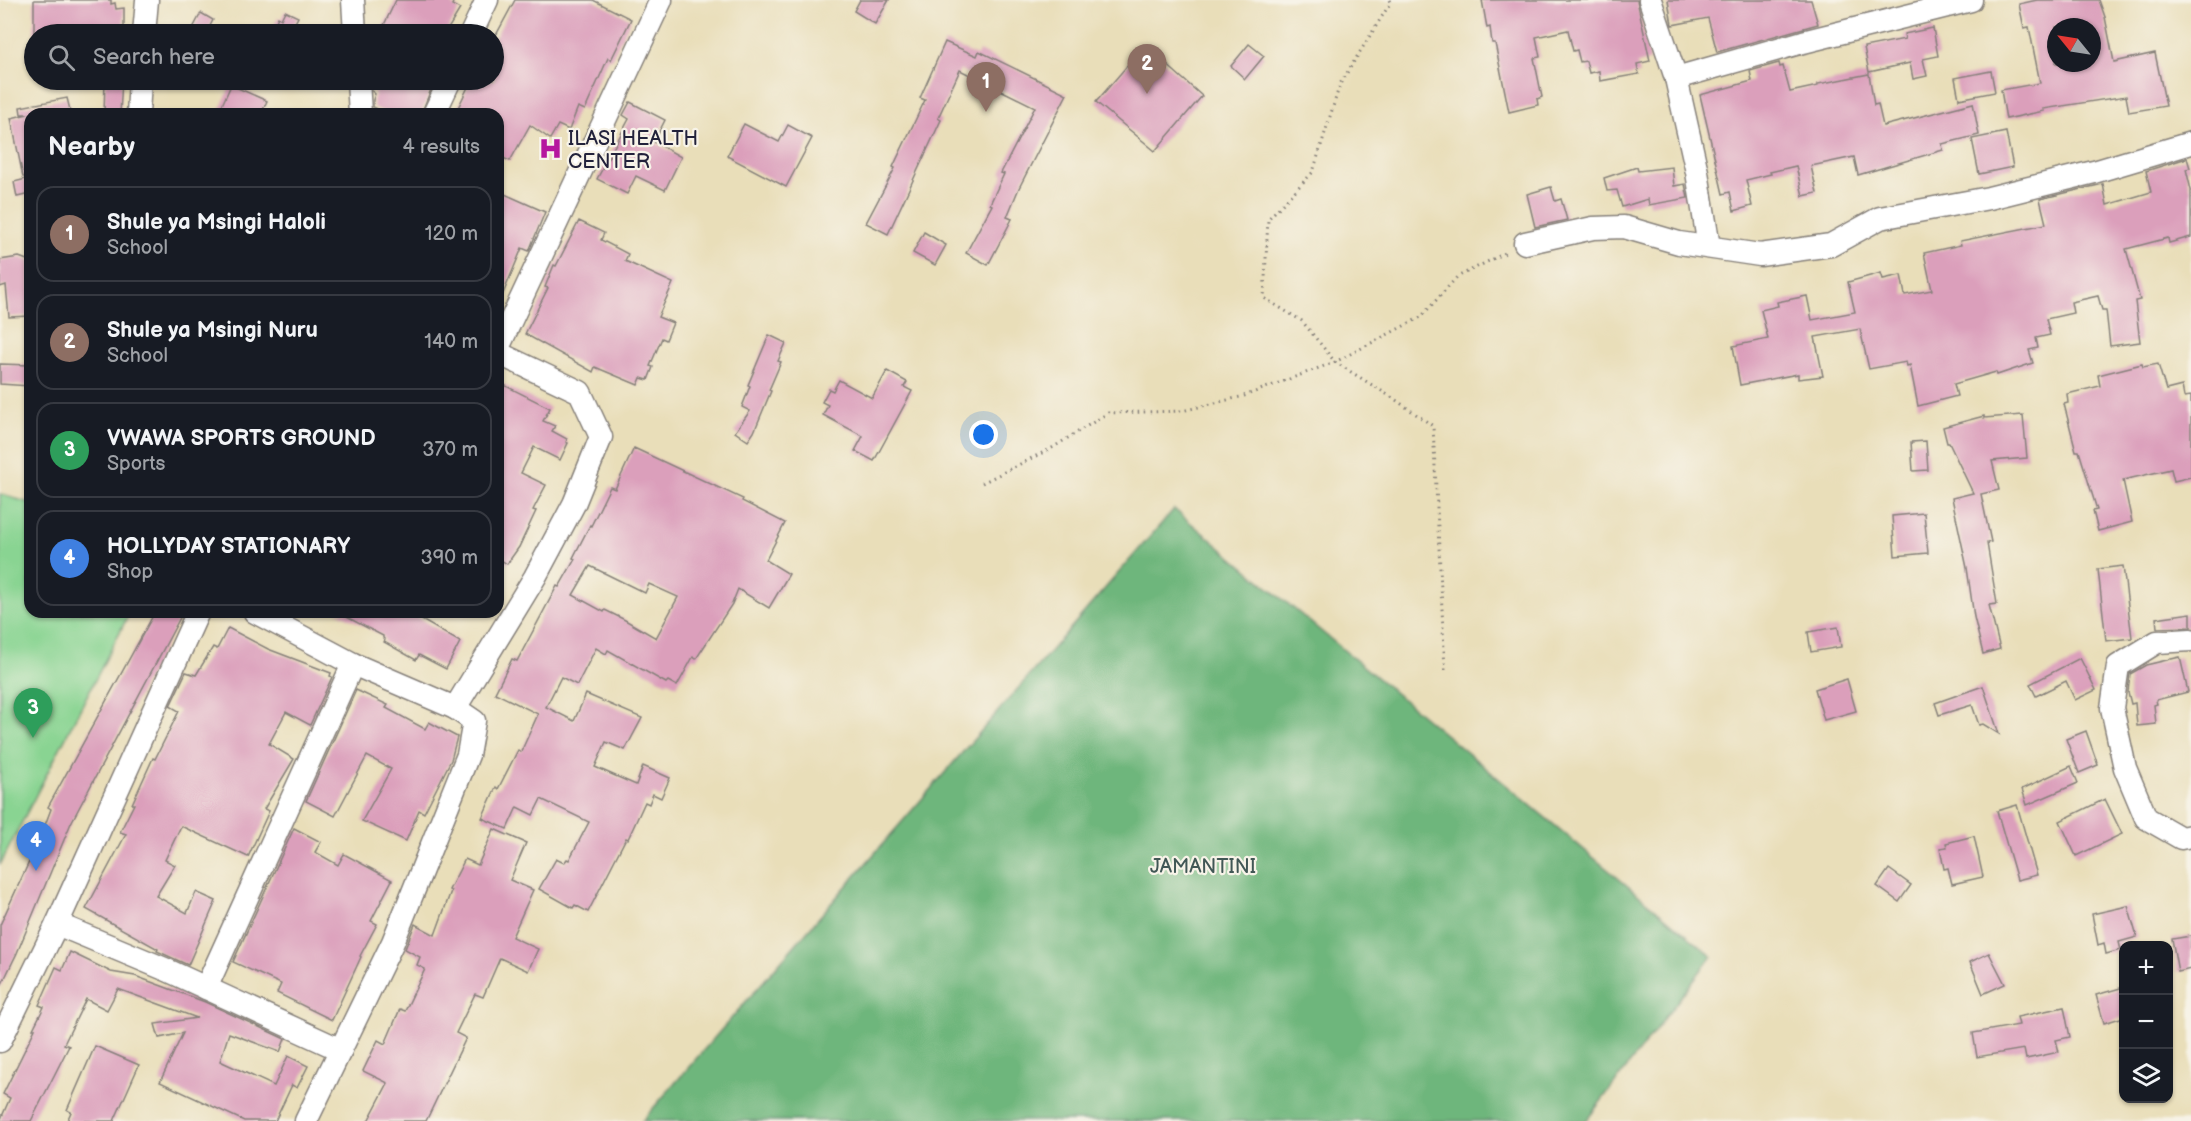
<!DOCTYPE html>
<html lang="en">
<head>
<meta charset="utf-8">
<style>
  body { margin:0; font-family:"Balsamiq Sans",sans-serif; background:#242831; color:#f1f3f6 }
  .controls { position:absolute; right:18px; bottom:18px; display:grid; overflow:hidden; border-radius:12px; box-shadow:0 2px 4px #0004 }
  .controls button { width:54px; height:54px; display:grid; place-items:center; padding:0; border:0; border-bottom:2px solid #363941; background:#171b24; color:#f1f3f6; font:30px sans-serif }
  .compass { position:absolute; left:2047px; top:18px; width:54px; height:54px; border-radius:50%; background:#171b24; box-shadow:0 2px 4px #0004; rotate:300deg }
  .you { position:absolute; left:984px; top:435px; width:21px; height:21px; margin:-15px; border:4px solid #fff; border-radius:50%; background:#1a73e8; box-shadow:0 0 0 9px #1a73e833 }
  .badge { display:grid; place-items:center; width:39px; height:39px; border-radius:50%; background:#0b8043; color:#fff; font-size:20px; font-weight:700 }
  .pin { position:absolute; translate:-50% -50px; filter:drop-shadow(0 2px 3px #0008) }
  .pin::after { content:''; position:absolute; top:32px; width:21px; height:18px; background:inherit; clip-path:polygon(0 0,100% 0,50% 100%) }
  .list { margin:0; padding:0; list-style:none }
  h2 { display:flex; justify-content:space-between; align-items:center; height:78px; margin:0; padding:0 24px; font-size:26px }
  h2 small { font-size:20px; font-weight:400; color:#9ea1a6 }
  .list li { display:grid; grid-template-columns:39px 1fr auto; gap:18px; align-items:center; box-sizing:border-box; height:96px; margin:0 12px 12px; padding:0 12px; border:2px solid #363941; border-radius:18px }
  .list b { display:block; font-size:22px; white-space:nowrap }
  .list p { margin:0; font-size:20px; white-space:nowrap; color:#9ea1a6 }
  .list em { font-size:20px; font-style:normal; color:#9ea1a6 }
  .icon { flex:none; width:33px; height:33px; fill:none; stroke:currentColor; stroke-width:2; stroke-linecap:round; stroke-linejoin:round }
  .map { position:relative; flex:none; width:2191px; height:1121px; overflow:hidden }
  .search { position:absolute; background:#171b24; box-shadow:0 2px 4px #0004; left:24px; top:24px; width:480px; height:66px; display:flex; align-items:center; gap:15px; box-sizing:border-box; padding:0 21px; border-radius:33px; color:#9ea1a6; font-size:22px }
  .panel { position:absolute; background:#171b24; box-shadow:0 2px 4px #0004; left:24px; top:108px; width:480px; height:510px; border-radius:18px }
  .map>svg:first-child { display:block }
</style>
</head>
<body>
<div class="map">
<svg width="2191" height="1121" viewBox="0 0 2191 1121">
  <rect width="100%" height="100%" fill="#f7f3e8"/>
  <filter id="ink" filterUnits="userSpaceOnUse"><feTurbulence type="fractalNoise" baseFrequency=".0167" numOctaves="2"/><feDisplacementMap in="SourceGraphic" scale="12" xChannelSelector="R" yChannelSelector="G"/><feConvolveMatrix kernelMatrix="1 2 1 2 8 2 1 2 1" color-interpolation-filters="sRGB"/></filter>
  <filter id="wash" filterUnits="userSpaceOnUse"><feTurbulence type="fractalNoise" baseFrequency=".008" numOctaves="4" result="noise"/><feDisplacementMap in="SourceGraphic" scale="24" xChannelSelector="R" yChannelSelector="G"/><feGaussianBlur stdDeviation="1.35" result="paint"/><feColorMatrix in="noise" values="0 0 0 0 0 0 0 0 0 0 0 0 0 0 0 0 0 1.4 0 .05"/><feComposite in="paint" operator="in"/></filter>
  <g filter="url(#wash)">
    <rect width="100%" height="100%" fill="#e9deb9"/>
    <path fill="#89d492" stroke="#567b66" stroke-width="1.5" d="M0 494 30 503V612H130L0 865Z"/>
    <path fill="#6eb67c" stroke="#486c5c" stroke-width="1.5" d="M1174 509 1712 956 1586 1121H642Z"/>
    <g id="blocks">
      <g fill="#db9fbb" fill-rule="evenodd">
        <path d="M34 0H111V4L115 3 116 9 124 8V34H34Z"/>
        <path d="M396 0H454L452 5 460 9 445 34H398L383 27Z"/>
        <path d="M515 0H593L631 19 611 60 608 58 585 110 578 107 569 130 558 125 550 139 530 125 510 161 498 156V114H455L470 83 472 84 474 80H494V39Z"/>
        <path d="M860 0H889L875 24 854 11Z"/>
        <path d="M1482 0H1637L1650 61 1637 64 1639 74 1600 81 1599 71 1589 73 1586 61 1580 62 1577 50 1573 51 1568 30 1536 37 1540 57 1534 58 1542 97 1537 99 1538 105 1509 112 1495 43H1492L1490 27 1487 28Z"/>
        <path d="M1668 0H1811L1818 24 1717 52 1708 18 1672 25Z"/>
        <path d="M2037 0H2099L2105 17 2114 62 2155 53 2166 106 2129 112 2126 96 2043 109 2044 111 2006 119 2001 90 2040 83 2029 27 2024 28 2019 4ZM2056 27H2092V63H2056Z"/>
        <path d="M285 11 298 17 289 34H270L278 17 281 19Z"/>
        <path d="M201 13 213 20 206 34H190Z"/>
        <path d="M1933 28 1938 56 1923 59 1927 76 1913 79 1910 63 1869 72 1864 47 1905 39 1904 34Z"/>
        <path d="M945 42 977 56 979 51 1067 94 1019 188 1007 217 1012 219 988 265 966 253 992 205 990 204 1004 174 1001 173 1035 107 960 70 938 118 941 120 888 234 866 223 895 168 893 167 925 100 920 98Z"/>
        <path d="M1249 44 1264 56 1245 79 1231 66Z"/>
        <path d="M1145 45 1202 96 1155 151 1096 102Z"/>
        <path d="M1779 63 1780 67 1783 66 1790 92 1818 86V84L1869 74 1874 105 1878 104 1883 126 1973 103 1979 135 1942 144 1943 150 1858 175 1854 157 1811 166 1817 193 1803 196 1796 166 1770 172 1771 174 1746 180 1752 206 1734 211 1730 192 1723 194 1700 95 1752 81 1750 71Z"/>
        <path d="M1991 71 1995 92 1959 99 1955 78Z"/>
        <path d="M105 80H122L120 114H104Z"/>
        <path d="M378 80H424L422 84 432 87 421 114H389L373 107V100L375 94 372 91Z"/>
        <path d="M231 85 267 101 261 114H218Z"/>
        <path d="M67 98 71 114H30V177H23L11 118 28 114H21L20 107Z"/>
        <path d="M630 102 665 120 654 142 681 157 665 190 636 176 627 194 597 179 629 119 623 115Z"/>
        <path d="M744 124 779 142 788 125 812 138 786 187 727 156Z"/>
        <path d="M2006 132 2013 167 1979 174 1972 139Z"/>
        <path d="M2187 158 2190 168 2186 169 2191 190V237L2169 243 2168 238 2126 249 2140 300 2135 301 2140 342 2110 346 2106 310H2102L2098 296 2071 302 2073 313 2046 319 2050 335 2036 338 2038 348 2029 350 2033 363 1997 375 1996 372 1954 384 1957 396 1918 406 1910 365 1907 366 1906 362 1869 369 1860 329 1815 337 1823 376 1798 379V374L1740 385 1733 346 1768 339 1761 310 1778 306 1777 302 1807 296 1812 320 1855 312 1848 282 1881 273 1883 279 1901 275 1905 295 1932 290 1924 253 1961 245 1960 241 2046 224 2040 199 2103 184 2107 205 2151 192 2146 171Z"/>
        <path d="M1637 167 1638 171 1672 167 1674 186 1685 184 1688 198 1649 205 1648 199 1622 207 1617 190 1607 191 1604 178Z"/>
        <path d="M30 178V194L17 197 14 182Z"/>
        <path d="M1551 187 1555 201 1561 199 1567 220 1535 227 1527 194Z"/>
        <path d="M498 191 545 212 529 251 522 248 498 306Z"/>
        <path d="M579 221 604 233 601 240 628 254 625 261 673 283 658 317 673 323 666 340 662 338 650 366 653 367 648 380 641 378 638 385 595 367 593 372 525 334 548 288 545 287 554 265 556 266Z"/>
        <path d="M924 232 946 245 935 265 913 253Z"/>
        <path d="M19 257 30 261V316L9 317 6 285 0 287V260Z"/>
        <path d="M769 335 786 343 778 361 781 362 769 390 771 391 754 432 748 441 735 432 750 411 742 407 750 386 748 385Z"/>
        <path d="M0 364 30 365V386L0 384Z"/>
        <path d="M2142 364 2143 367 2158 364 2166 390 2182 386 2184 397 2191 396V477L2174 481 2171 469 2123 480 2132 522 2098 531 2093 511 2097 510 2079 451H2076L2064 404 2068 403 2067 394 2100 386 2098 375Z"/>
        <path d="M887 371 907 382 904 387 912 391 874 461 855 451 863 436 823 415 828 405 822 402 829 389 833 391 839 380 872 398Z"/>
        <path d="M498 382 550 408 543 421 555 426 552 431 567 439 566 442 568 443 560 460 534 447 521 473 546 485 533 510 536 511 519 547 507 564 498 558Z"/>
        <path d="M2023 415 2027 458 1992 461 1999 490 1981 494 1991 542 1987 543 1997 604 1989 605 2000 649 1983 654 1974 617 1967 568 1952 498 1973 493 1949 443H1947L1943 427 1984 416V418Z"/>
        <path d="M1926 441 1928 470 1913 471 1911 442Z"/>
        <path d="M634 448 743 499 742 501 785 523 766 560 789 574 769 608 738 589 732 604 696 659 693 657 677 686 668 681 666 683 608 650 606 654 596 648 577 685 561 677 546 707 574 721 586 694 642 718 625 750 606 742 595 767 636 785 643 766 670 778 661 798 653 794 649 804 645 802 628 839 626 838 588 912 575 905 573 908 539 889 556 859 564 863 567 859 569 860 589 822 541 799 533 815 517 807 507 829 482 818 496 787 498 789 518 750 521 752 538 714 495 693 512 659 517 661 557 586 559 587 575 559 573 558 590 525 591 526 610 487 615 489ZM590 566 645 593 649 584 678 597 656 638 625 620 605 610 604 612 573 595Z"/>
        <path d="M1924 513 1928 553 1895 556 1892 516Z"/>
        <path d="M2123 566 2132 638 2106 641 2098 569Z"/>
        <path d="M155 612H183L71 823 17 953 0 988V925L41 836 51 809 48 807Z"/>
        <path d="M337 612H408L460 642 446 669 419 655 416 660 384 642 385 640 383 638V636Z"/>
        <path d="M2191 613V627L2157 628 2156 618Z"/>
        <path d="M1838 627 1841 647 1811 652 1808 632Z"/>
        <path d="M228 628 268 649 331 673 330 676 332 677 310 725 286 712 269 744 294 759 264 809 269 811 248 857 181 826 165 860 175 865 156 896 187 913 196 892 216 901 188 965 157 951 158 949 86 909 126 834 120 832 134 804H132L153 758 155 759 179 711 170 706 186 672 196 675 213 647 217 649Z"/>
        <path d="M2180 657 2188 692 2156 700 2157 704 2154 705 2156 724 2137 726 2135 703 2131 704 2128 692 2130 674 2146 665Z"/>
        <path d="M2080 658 2096 690 2075 700 2066 681 2036 696 2030 684Z"/>
        <path d="M1847 679 1856 711 1824 720 1815 689Z"/>
        <path d="M1983 686 1999 734 1983 724 1979 725 1972 705 1939 715 1935 703Z"/>
        <path d="M356 690 388 705 386 708 425 729 429 722 457 737 451 760 424 813 419 810 406 841 362 821 391 769 367 756 335 816 306 801Z"/>
        <path d="M2086 731 2098 765 2079 773 2066 739Z"/>
        <path d="M2071 766 2078 783 2027 805 2022 789Z"/>
        <path d="M2105 799 2122 834 2076 856 2060 821Z"/>
        <path d="M2017 805 2037 875 2017 880 1997 811Z"/>
        <path d="M294 828 321 842 315 852 338 865 344 854 392 880 371 921 377 924 360 956 361 957 332 1020 277 993 281 984 233 962Z"/>
        <path d="M494 829 526 843 510 880 533 890 512 937 538 949 528 971 500 958 483 997 475 994 456 1033 466 1038 426 1121H368L388 1083 363 1071 378 1040 385 1044 400 1009 405 1011 425 969 417 965 420 957 405 949 415 924 435 935 451 891 449 890 465 859 478 865Z"/>
        <path d="M1974 836 1983 877 1952 884 1948 868 1944 869 1940 848 1947 847 1946 843Z"/>
        <path d="M1889 869 1911 885 1899 902 1877 886Z"/>
        <path d="M2128 906 2137 937 2119 942 2121 950 2106 954 2104 943 2098 945 2092 914Z"/>
        <path d="M2191 936V969L2178 972 2172 939Z"/>
        <path d="M70 952 111 972 135 976 205 1002 285 1039 280 1052 229 1033 220 1061 274 1086 288 1056 308 1066 297 1088 292 1085 275 1121H244L160 1082 183 1033 159 1038 155 1024 197 1018 118 989 107 1010 86 999 64 1044 69 1046 31 1121H0L10 1098 3 1094 35 1029H33L44 1007 39 1005 56 967 62 970Z"/>
        <path d="M1989 953 2005 984 1983 994 1970 962Z"/>
        <path d="M2124 987V1017L2104 1023 2096 995Z"/>
        <path d="M2064 1007 2070 1037 2056 1040 2059 1052 2026 1059 2024 1049 1977 1057 1973 1033 2019 1025 2017 1017Z"/>
        <path d="M95 1046 139 1065 114 1121H67L71 1112 67 1110Z"/>
      </g>
    </g>
  </g>
  <g filter="url(#ink)">
    <use href="#blocks" fill-opacity="0" stroke="#86807a" stroke-width="1.5"/>
    <g fill="none" stroke-linecap="round" stroke-linejoin="round">
      <defs>
        <g id="minor">
          <path d="M353 0 355 34"/>
          <path d="M1650 0 1676 78 1697 172 1709 247"/>
          <path d="M144 34 147 0"/>
          <path d="M471 34 487 0"/>
          <path d="M1676 78 1803 42 1971 0"/>
          <path d="M358 80 360 114"/>
          <path d="M138 114 140 80"/>
          <path d="M434 114 450 80"/>
          <path d="M1525 243 1593 228 1624 227 1679 243 1760 255 1831 245 1880 218 1989 198 2094 172 2191 143"/>
          <path d="M498 348 661 0"/>
          <path d="M255 612 353 664 455 708 474 721 468 755 393 942 306 1121"/>
          <path d="M2191 640 2157 642 2118 666 2112 708 2125 768 2146 818 2181 838 2191 836"/>
          <path d="M455 708 535 577 574 504 601 437 580 392 498 353"/>
          <path d="M57 924 167 970 341 1050"/>
          <path d="M206 988 353 664"/>
          <path d="M0 1041 57 924 198 612"/>
        </g>
      </defs>
      <use href="#minor" stroke="#86807a" stroke-width="25"/>
      <g stroke="#86807a" stroke-width="3" stroke-dasharray="1.5 4.5" stroke-linecap="butt">
        <path d="M1390 0 1391 2 1340 84 1313 172 1268 219 1264 298 1302 321 1335 362 1393 398 1433 426 1445 670"/>
        <path d="M982 483 1052 448 1108 413 1182 411 1244 396 1335 362 1421 317 1457 277 1507 252"/>
      </g>
      <use href="#minor" stroke="#fff" stroke-width="22"/>
    </g>
  </g>
  <defs>
    <symbol id="hospital-bare" viewBox="-9 -9 18 18"><path d="M-5-5h3v3.5h4V-5h3V5h-3V1.5h-4V5h-3Z" fill="#b5179e" stroke="#f7f3e8" stroke-width="2.5" paint-order="stroke"/></symbol>
  </defs>
  <g fill-rule="evenodd">
    <use href="#hospital-bare" x="534" y="132" width="33" height="33"/>
  </g>
  <g text-anchor="middle" stroke-width="4.5" stroke-linejoin="round" paint-order="stroke">
    <g font-size="20" fill="#22223b" stroke="#f7f3e8" text-anchor="start">
      <text x="568" y="145">ILASI HEALTH<tspan x="568" dy="23">CENTER</tspan></text>
    </g>
    <g font-size="20" fill="#415755" stroke="#f7f3e8">
      <text x="1203" y="873">JAMANTINI</text>
    </g>
  </g>
</svg>
<div class="controls">
<button>+</button>
<button>−</button>
<button><svg class="icon" aria-label="layers" viewBox="0 0 24 24"><path d="M12 4l9 5-9 5-9-5zM3 14l9 5 9-5"/></svg></button>
</div>
<svg class="compass" viewBox="-18 -18 36 36"><path d="M0-13l5 13h-10z" fill="#e53935"/><path d="M0 13l5-13h-10z" fill="#9ea1a6"/></svg>
<div class="you"></div>
<div class="pin badge" style="left:986px;top:112px;background:#8d6e63">1</div>
<div class="pin badge" style="left:1147px;top:94px;background:#8d6e63">2</div>
<div class="pin badge" style="left:33px;top:738px;background:#2e9e5b">3</div>
<div class="pin badge" style="left:36px;top:871px;background:#3f7fe0">4</div>
<div class="search"><svg class="icon" aria-label="search" viewBox="0 0 24 24"><circle cx="10" cy="10" r="6"/><path d="M15 15l6 6"/></svg>Search here</div>
<section class="panel">
<h2>Nearby<small>4 results</small></h2>
<ul class="list">
<li><span class="badge" style="background:#8d6e63">1</span><div><b>Shule ya Msingi Haloli</b><p>School</p></div><em>120 m</em></li>
<li><span class="badge" style="background:#8d6e63">2</span><div><b>Shule ya Msingi Nuru</b><p>School</p></div><em>140 m</em></li>
<li><span class="badge" style="background:#2e9e5b">3</span><div><b>VWAWA SPORTS GROUND</b><p>Sports</p></div><em>370 m</em></li>
<li><span class="badge" style="background:#3f7fe0">4</span><div><b>HOLLYDAY STATIONARY</b><p>Shop</p></div><em>390 m</em></li>
</ul>
</section>
</div>
</body>
</html>
